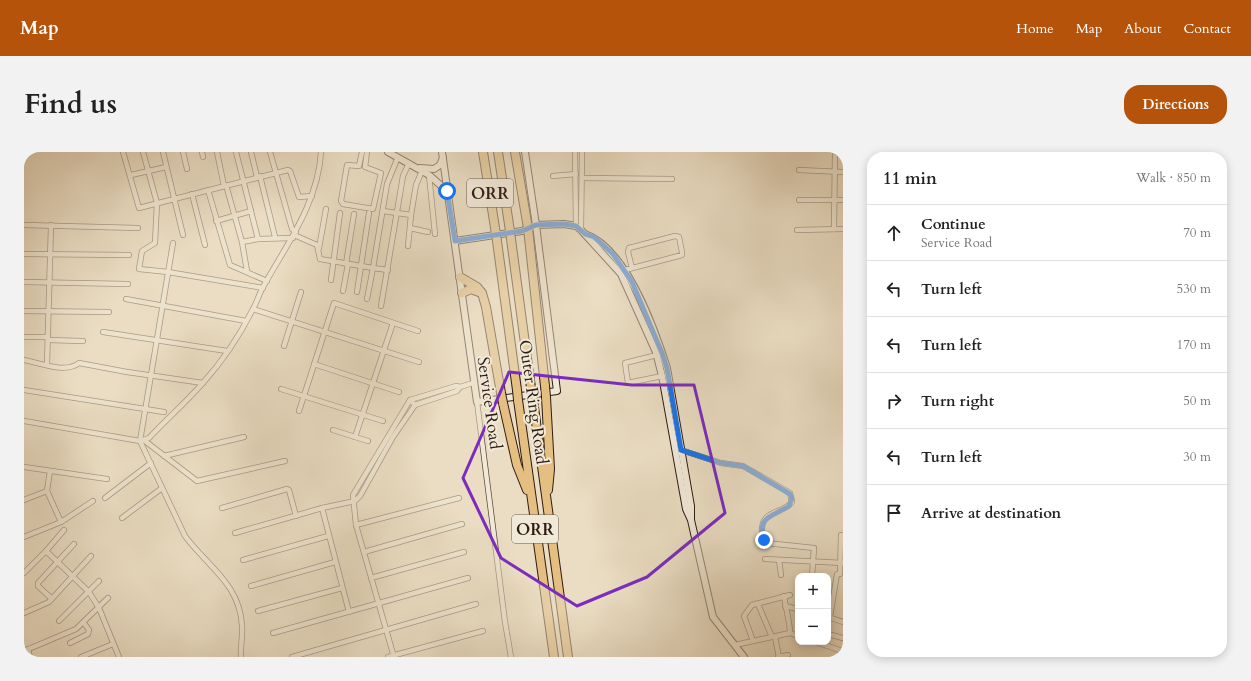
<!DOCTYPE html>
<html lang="en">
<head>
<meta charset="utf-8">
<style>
  body { margin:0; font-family:Cardo,serif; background:#f2f2f2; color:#222 }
  .controls { position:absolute; right:12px; bottom:12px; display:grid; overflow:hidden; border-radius:8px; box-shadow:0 2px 10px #0003 }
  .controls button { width:36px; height:36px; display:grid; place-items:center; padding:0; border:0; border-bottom:1px solid #e0e0e0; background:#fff; color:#222; font:20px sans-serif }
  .stop { position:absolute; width:12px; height:12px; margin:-9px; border:3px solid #1a73e8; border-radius:50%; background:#fff }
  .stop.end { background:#1a73e8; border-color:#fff; box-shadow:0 1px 4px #0008 }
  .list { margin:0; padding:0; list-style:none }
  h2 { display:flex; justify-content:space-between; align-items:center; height:52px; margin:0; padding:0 16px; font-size:17px }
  h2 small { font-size:13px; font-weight:400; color:#767676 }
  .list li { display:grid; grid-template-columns:26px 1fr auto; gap:12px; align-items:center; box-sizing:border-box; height:56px; padding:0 16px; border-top:1px solid #e0e0e0 }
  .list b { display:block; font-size:15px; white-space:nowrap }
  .list p { margin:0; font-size:13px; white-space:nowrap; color:#767676 }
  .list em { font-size:13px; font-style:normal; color:#767676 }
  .icon { flex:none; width:22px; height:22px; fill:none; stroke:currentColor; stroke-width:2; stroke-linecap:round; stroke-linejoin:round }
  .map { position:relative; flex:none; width:819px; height:505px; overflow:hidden; border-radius:16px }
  header { display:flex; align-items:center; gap:24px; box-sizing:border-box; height:56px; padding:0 20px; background:#b45309; color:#fff }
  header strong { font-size:19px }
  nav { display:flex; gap:22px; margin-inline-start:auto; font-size:14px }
  .intro { display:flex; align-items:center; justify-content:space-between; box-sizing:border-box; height:96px; padding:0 24px }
  h1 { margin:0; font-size:28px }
  .button { padding:10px 18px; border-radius:16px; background:#b45309; color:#fff; font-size:14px; font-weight:700 }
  main { display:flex; gap:24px; padding:0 24px }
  aside { flex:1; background:#fff; border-radius:16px; box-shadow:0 2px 10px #0003 }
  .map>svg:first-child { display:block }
</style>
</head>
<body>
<header>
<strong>Map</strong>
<nav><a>Home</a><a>Map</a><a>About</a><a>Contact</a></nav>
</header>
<div class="intro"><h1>Find us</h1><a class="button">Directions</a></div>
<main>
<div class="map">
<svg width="819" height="505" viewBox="0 0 819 505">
  <rect width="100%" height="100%" fill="#eaddc3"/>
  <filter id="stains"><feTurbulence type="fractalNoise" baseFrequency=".005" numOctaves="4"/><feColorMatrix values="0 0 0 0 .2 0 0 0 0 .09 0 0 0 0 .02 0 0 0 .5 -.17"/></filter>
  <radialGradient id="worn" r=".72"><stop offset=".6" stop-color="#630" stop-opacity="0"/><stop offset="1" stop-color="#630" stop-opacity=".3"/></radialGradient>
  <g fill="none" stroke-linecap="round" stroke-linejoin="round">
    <defs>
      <g id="minor">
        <path d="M99 0 115 56 264 18 266 19 275 45 288 44"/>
        <path d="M119 0 133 51 131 91 118 99 115 117 144 120 239 136"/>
        <path d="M139 0 159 83"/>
        <path d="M159 0 163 17"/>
        <path d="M178 0 179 5"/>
        <path d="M193 0 200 34"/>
        <path d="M212 0 234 87"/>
        <path d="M227 0 233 25"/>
        <path d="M246 0 268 77 272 80"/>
        <path d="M338 0 335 14 323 13 317 49 319 52 349 57 357 21 341 15 343 0"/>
        <path d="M551 0 552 74"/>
        <path d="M775 18 819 20"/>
        <path d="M107 23 142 15"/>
        <path d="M405 23 411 82"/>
        <path d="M236 24 251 85"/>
        <path d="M529 24 552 22"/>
        <path d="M558 26 648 27"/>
        <path d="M202 33 218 90 223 119"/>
        <path d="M184 38 206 113 243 129"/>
        <path d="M168 42 181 93"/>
        <path d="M775 48H819"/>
        <path d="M359 59 387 63 392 33 398 19"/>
        <path d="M192 69 227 59"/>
        <path d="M0 73 114 76"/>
        <path d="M386 76 404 80"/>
        <path d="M810 77 811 0"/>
        <path d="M557 78 558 0"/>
        <path d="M773 78 819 77"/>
        <path d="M270 83 293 93 296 107 349 116 343 147"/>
        <path d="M218 90 234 87 269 86"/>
        <path d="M149 91 116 289 161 384C184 415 216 432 218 474 219 484 216 495 217 505"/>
        <path d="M384 94 387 63"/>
        <path d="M295 96 302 57"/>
        <path d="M0 102 105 103"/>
        <path d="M322 112 330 62"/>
        <path d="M364 118 349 116 363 32 374 5"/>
        <path d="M601 118 658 103V100L655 85 651 84 605 96 604 100 608 116"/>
        <path d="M307 128 316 61"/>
        <path d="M0 130 104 132"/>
        <path d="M319 139 324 112"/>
        <path d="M333 140 345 61"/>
        <path d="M102 147 222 169"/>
        <path d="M357 154 379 24 385 11"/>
        <path d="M229 157 395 210"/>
        <path d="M0 159 85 160"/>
        <path d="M79 180 203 199"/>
        <path d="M0 185H24"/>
        <path d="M24 188 59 189"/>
        <path d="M260 194 277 140"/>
        <path d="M633 203 601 211 604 231 638 224"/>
        <path d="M0 208C16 211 41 222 55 211L103 220 179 231"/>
        <path d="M23 212 27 73"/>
        <path d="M290 212 375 240"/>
        <path d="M257 237 359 269"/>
        <path d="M0 238 140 260"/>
        <path d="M453 250 481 470 487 505"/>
        <path d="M391 253 386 248 432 234 436 235"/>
        <path d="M275 259 310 151 394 179"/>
        <path d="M0 269 116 289 125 286C142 268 161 251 178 232 198 210 216 183 229 157 233 150 235 142 239 135 263 92 294 51 297 0"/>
        <path d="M309 278 344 289"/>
        <path d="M331 285 369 171"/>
        <path d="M121 289 173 329 261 309"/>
        <path d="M657 298 697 311 719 314 766 341 768 350C761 359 751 358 743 365 736 371 737 385 742 391L790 396 788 424"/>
        <path d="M140 304 220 285"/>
        <path d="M0 315 83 327"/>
        <path d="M26 319 23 339 37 370"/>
        <path d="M81 346 127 311"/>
        <path d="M0 348 23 339"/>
        <path d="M198 356 263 337 265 338 272 364"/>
        <path d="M298 356 325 460"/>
        <path d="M98 366 138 336"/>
        <path d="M332 373 435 346"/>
        <path d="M211 381 298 356 331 349 336 344 369 285 391 253 433 239 436 235 449 231"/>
        <path d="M0 385 37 370 69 349"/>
        <path d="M22 399 65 440 75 456 95 505"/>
        <path d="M340 400 438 372"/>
        <path d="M741 407 819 411"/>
        <path d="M219 408 304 384"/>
        <path d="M755 408 757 423"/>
        <path d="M0 421 22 399 40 378"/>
        <path d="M347 426 440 400"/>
        <path d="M227 434 311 410"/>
        <path d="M760 444C762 457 766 471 766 481"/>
        <path d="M28 447 14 434V431L50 392"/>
        <path d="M734 452 748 485"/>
        <path d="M761 454 774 457"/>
        <path d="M234 459 318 436"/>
        <path d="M0 461 25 450 67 404"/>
        <path d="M804 465 819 470"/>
        <path d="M806 465 813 422H816L817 383H819"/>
        <path d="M35 469 75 429"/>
        <path d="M249 481 444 426"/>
        <path d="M804 482 819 486"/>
        <path d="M751 485 755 505"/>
        <path d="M729 489 720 464 728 453 766 443"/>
        <path d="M792 490 818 499"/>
        <path d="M46 491 64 482 65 478 60 471"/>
        <path d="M711 493 766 481 774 484"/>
        <path d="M4 497 6 505"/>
        <path d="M0 499 52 477 84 446"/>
        <path d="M57 505 89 492"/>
        <path d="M268 505 452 452"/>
        <path d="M364 505 459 479"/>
        <path d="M370 505 332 373 329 343 386 248"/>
        <path d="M754 505 764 503"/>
      </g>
      <g id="secondary">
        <path d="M364 0 405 23 423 39"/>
        <path d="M418 0 453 250 533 239 512 73 501 0"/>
        <path d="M396 16 410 17 416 13 419 6"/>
        <path d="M561 82C602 96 631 178 643 216L667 354V366"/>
        <path d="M431 89 498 79 512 73 540 72 552 74 557 78 597 122 632 200 638 224 662 357 667 368 689 465 720 505"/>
      </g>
      <g id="motorway">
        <path d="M459 0 472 82"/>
        <path d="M474 0 486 79"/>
        <path d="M491 0 504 76 521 234"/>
        <path d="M487 87 507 236"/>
        <path d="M473 89 493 238"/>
        <path d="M436 125 453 135 458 141 462 155 477 241"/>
        <path d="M438 141 447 137 455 140"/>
        <path d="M522 245 526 317 524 338"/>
        <path d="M494 248 530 505"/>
        <path d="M509 248 544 505"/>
        <path d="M479 251 493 313 503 338"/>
      </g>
    </defs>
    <use href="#minor" stroke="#5d4c3f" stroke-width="6"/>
    <use href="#secondary" stroke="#2e1c13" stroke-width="8"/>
    <use href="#motorway" stroke="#2e1c13" stroke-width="10"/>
    <use href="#minor" stroke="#f1e9d8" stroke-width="4.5"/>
    <use href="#secondary" stroke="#f1e9d8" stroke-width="6"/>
    <use href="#motorway" stroke="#e5be82" stroke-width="8"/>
    <defs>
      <g id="motorway-bridge">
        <path d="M486 79 487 87"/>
        <path d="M472 82 473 89"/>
        <path d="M521 234 522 245"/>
        <path d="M507 236 509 248"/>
        <path d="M493 238 494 248"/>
        <path d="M477 241 479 251"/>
      </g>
    </defs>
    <use href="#motorway-bridge" stroke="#2e1c13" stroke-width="10" stroke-linecap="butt"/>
    <use href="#motorway-bridge" stroke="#e5be82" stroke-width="8"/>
  </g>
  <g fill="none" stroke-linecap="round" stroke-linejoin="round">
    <path stroke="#1a73e8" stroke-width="5" d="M423 39 431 89 498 79 512 73 540 72 552 74 561 82 570 85 589 102 608 130 638 201 643 216 657 298 697 311 719 314 766 342 768 346 765 354C750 364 732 364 740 388"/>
  </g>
  <path d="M0 0H819V505H0ZM485 220 608 233H670L701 361 623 425 553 454 477 406 439 326Z" fill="#eaddc3" fill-opacity=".55" fill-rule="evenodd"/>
  <path fill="none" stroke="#7b2cbf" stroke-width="3" stroke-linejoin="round" d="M485 220 608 233H670L701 361 623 425 553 454 477 406 439 326Z"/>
  <g text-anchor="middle" stroke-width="4" stroke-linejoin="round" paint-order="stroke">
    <g fill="#f1e9d8" stroke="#685a4e" stroke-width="1">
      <rect x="443" y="27" width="46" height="28" rx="3"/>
      <rect x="488" y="363" width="46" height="28" rx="3"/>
    </g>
    <g font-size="16" font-weight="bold" fill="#2e1c13">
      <text x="466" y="47">ORR</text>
      <text x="511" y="383">ORR</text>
    </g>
    <g font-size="17" fill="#2e1c13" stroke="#f1e9d8">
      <text transform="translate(510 250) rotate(82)" y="6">Outer Ring Road</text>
      <text transform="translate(466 251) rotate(82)" y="6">Service Road</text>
    </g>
  </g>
  <rect width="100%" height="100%" filter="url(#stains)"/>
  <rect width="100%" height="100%" fill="url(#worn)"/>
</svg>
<div class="controls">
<button>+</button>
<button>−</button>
</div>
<div class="stop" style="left:423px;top:39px"></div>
<div class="stop end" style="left:740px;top:388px"></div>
</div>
<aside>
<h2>11 min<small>Walk · 850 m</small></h2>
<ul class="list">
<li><svg class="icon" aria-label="ahead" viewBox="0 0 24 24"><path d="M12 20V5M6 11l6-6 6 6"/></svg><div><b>Continue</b><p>Service Road</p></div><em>70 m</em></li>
<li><svg class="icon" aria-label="left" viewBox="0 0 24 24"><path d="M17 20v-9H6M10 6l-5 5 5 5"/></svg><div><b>Turn left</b></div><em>530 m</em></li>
<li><svg class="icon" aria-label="left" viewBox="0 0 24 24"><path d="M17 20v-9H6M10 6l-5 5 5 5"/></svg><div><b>Turn left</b></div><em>170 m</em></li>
<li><svg class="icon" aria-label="right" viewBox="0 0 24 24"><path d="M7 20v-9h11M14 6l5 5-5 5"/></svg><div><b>Turn right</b></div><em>50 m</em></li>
<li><svg class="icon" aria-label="left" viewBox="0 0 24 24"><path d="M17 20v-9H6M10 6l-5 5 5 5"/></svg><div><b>Turn left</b></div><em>30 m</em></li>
<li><svg class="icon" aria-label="arrive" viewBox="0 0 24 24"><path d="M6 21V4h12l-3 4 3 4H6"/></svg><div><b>Arrive at destination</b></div></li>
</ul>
</aside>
</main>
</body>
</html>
